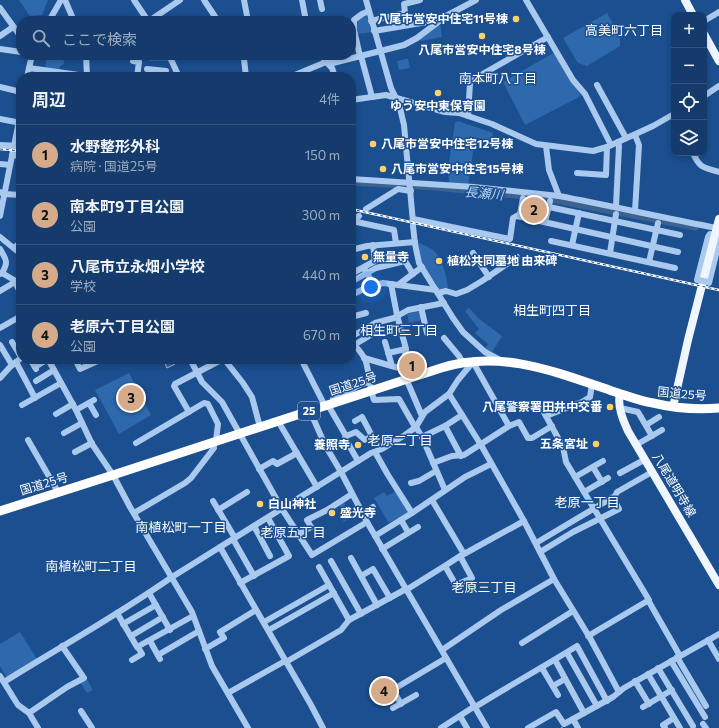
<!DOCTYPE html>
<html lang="ja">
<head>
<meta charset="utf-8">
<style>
  body { margin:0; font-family:Commissioner,"Noto Sans JP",sans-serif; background:#1d4271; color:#f1f3f6 }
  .controls { position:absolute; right:12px; top:12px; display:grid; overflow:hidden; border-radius:8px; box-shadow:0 2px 6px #0003 }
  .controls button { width:36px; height:36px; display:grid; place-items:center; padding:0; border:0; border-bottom:1px solid #33557e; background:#143b6b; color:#f1f3f6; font:20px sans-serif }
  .you { position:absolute; left:371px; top:287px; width:14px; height:14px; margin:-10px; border:3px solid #fff; border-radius:50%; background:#1a73e8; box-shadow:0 0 0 6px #1a73e833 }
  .badge { display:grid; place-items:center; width:26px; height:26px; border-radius:50%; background:#d6ab8b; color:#111; font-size:13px; font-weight:700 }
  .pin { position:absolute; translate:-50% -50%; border:2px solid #fff; box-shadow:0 1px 4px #0006 }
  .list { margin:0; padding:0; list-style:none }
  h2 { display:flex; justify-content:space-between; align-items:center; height:52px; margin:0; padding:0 16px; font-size:17px }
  h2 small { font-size:13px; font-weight:400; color:#9dadc1 }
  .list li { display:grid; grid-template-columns:26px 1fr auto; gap:12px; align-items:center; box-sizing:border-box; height:60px; padding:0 16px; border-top:1px solid #33557e }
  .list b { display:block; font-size:15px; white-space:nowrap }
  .list p { margin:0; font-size:13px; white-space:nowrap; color:#9dadc1 }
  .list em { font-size:13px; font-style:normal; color:#9dadc1 }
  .icon { flex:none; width:22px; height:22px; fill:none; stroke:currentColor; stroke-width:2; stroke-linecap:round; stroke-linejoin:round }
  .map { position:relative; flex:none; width:719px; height:728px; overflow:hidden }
  .search { position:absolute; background:#143b6b; box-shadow:0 2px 6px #0003; left:16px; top:16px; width:340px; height:44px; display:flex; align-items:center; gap:10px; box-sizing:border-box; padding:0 14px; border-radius:16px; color:#9dadc1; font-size:15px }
  .panel { position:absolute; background:#143b6b; box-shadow:0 2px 6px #0003; left:16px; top:72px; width:340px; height:292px; border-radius:16px }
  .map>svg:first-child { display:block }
</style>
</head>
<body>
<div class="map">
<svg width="719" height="728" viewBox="0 0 719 728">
  <rect width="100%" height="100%" fill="#1b4f8f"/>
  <g fill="#2e69ad">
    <path d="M19 0H48L42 15 30 16Z"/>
    <path d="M607 13 620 36V46L587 66 578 63 563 38Z"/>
    <path d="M365 16 367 17 372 32 357 34C356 25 356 20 365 16Z"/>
    <path d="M440 23 442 37 421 41 420 39Z"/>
    <path d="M555 52 581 96 525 125 503 82Z"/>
    <path d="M47 55H63L64 64 60 66 59 71 45 68Z"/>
    <path d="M149 55H158L169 58V61H149Z"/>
    <path d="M406 59H408L410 68 399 70 397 61Z"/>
    <path d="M458 121 493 133 491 141 477 138 475 139 468 185 449 183 448 169 455 123Z"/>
    <path d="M531 203 540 204 538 218 528 216Z"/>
    <path d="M417 242C423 245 430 247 434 251 443 259 446 276 448 287L446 289 439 291 422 264Z"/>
    <path d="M469 308 478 318 502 336 492 352 485 349 488 344 475 333 479 329 465 311Z"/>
    <path d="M421 311 423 320 409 323 407 314Z"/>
    <path d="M129 373 151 415 119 434 95 390Z"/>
    <path d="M396 491 409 512 389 523 374 498 384 492 387 496Z"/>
    <path d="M343 501 351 517 344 522 340 514 342 512 338 504Z"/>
    <path d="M20 632 37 659 7 678 0 666V644Z"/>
    <path d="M86 678 93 690 87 693 80 682Z"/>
  </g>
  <path fill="#3c6290" stroke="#9cc4f0" d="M163 359H172L175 364 167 368Z"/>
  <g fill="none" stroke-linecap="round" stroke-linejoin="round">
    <path stroke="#9cc4f0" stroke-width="1" d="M561 728 564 726"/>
    <path stroke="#3c6290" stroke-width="7" d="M351 182 435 187 545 198 695 227"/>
    <g stroke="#a9c9ee" stroke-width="6">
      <path d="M65 0 74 21"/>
      <path d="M134 0 148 21"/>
      <path d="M204 0 218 21"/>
      <path d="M244 0 248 21"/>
      <path d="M302 0 306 21"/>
      <path d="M320 0 322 9"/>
      <path d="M366 0 391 88 399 104 404 125 413 222"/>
      <path d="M526 0 573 80 585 94 611 145"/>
      <path d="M0 8 21 37"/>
      <path d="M49 21 61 0"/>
      <path d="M149 21 180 0"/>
      <path d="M371 21 405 13 404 4 420 0"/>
      <path d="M704 21 719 12"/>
      <path d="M374 31 439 20"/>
      <path d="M0 36 13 27"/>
      <path d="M0 49 21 52"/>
      <path d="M86 55 87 76"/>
      <path d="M169 55 179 77"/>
      <path d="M241 55 244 59 246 77"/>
      <path d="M321 55 326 62 333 63 404 45 417 38 446 16 476 0"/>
      <path d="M360 56 354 30V20L362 14 369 11"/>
      <path d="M361 56 372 97"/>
      <path d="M133 61 139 62 137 77"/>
      <path d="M29 68 93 77"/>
      <path d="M147 69 166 71"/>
      <path d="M27 77 32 55"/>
      <path d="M290 77 326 62 332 68 335 77"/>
      <path d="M597 85 626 138"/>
      <path d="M0 87 21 92"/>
      <path d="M704 96 719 86"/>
      <path d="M351 100 386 95 445 112 459 113 492 124 536 144 593 151 607 147 653 126 674 114"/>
      <path d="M468 116 470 83 472 80 548 37"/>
      <path d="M0 119 21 123"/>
      <path d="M635 135 639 145 635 211"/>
      <path d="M0 145 21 146"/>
      <path d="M546 146 549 170 559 196C612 206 664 218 717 228"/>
      <path d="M693 153C700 169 704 167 719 172"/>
      <path d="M12 155 21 156"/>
      <path d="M0 164 10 165"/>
      <path d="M577 173 606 175 607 147"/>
      <path d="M351 179 474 187 559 196"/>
      <path d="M0 192 4 194 21 195"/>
      <path d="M616 206 619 146 618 142"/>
      <path d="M549 207 680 235"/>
      <path d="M366 209 398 189 411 191"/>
      <path d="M0 216 21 111"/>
      <path d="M517 216 678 252"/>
      <path d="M413 219 510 239 513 218 520 214 523 198"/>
      <path d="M352 221 394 230 396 243"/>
      <path d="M351 222 359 216"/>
      <path d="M545 222 550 201"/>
      <path d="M413 226 415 244 419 263 453 318 463 332 485 352 500 360"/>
      <path d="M0 237 21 254"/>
      <path d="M551 241 675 268"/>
      <path d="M572 245 579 213"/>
      <path d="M14 248 21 242"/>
      <path d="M0 249C6 260 9 261 2 273L0 274"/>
      <path d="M351 250 367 246 415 242"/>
      <path d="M473 253 489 277"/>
      <path d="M610 253 616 214"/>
      <path d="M649 262 658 223"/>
      <path d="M365 270 374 285"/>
      <path d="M2 273 14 280 21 294"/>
      <path d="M351 274 375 261 373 245"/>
      <path d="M699 280H697L708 237 710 234 719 236"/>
      <path d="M351 282 376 268 405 261 413 274"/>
      <path d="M708 282 709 283 719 242"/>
      <path d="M391 284 397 315 406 349 402 369 422 416"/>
      <path d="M398 285 422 267"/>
      <path d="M0 291 15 282"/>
      <path d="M438 293 446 291 456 294 467 290 482 281 517 257"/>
      <path d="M351 295 366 288 383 283 436 290"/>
      <path d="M421 307 427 333"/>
      <path d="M351 317 366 313"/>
      <path d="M0 328 21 316"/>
      <path d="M351 337 375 323 394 318 408 310 444 303"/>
      <path d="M444 338 459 356 463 363"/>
      <path d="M12 342 21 357"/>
      <path d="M351 342C356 346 362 354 365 359 370 373 369 387 374 400L399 399 415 427"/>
      <path d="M385 342 392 366"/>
      <path d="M0 345 12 365"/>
      <path d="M354 345 379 330 377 323"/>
      <path d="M388 353 406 349"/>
      <path d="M364 358 402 369"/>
      <path d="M30 359 36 369"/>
      <path d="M75 359 80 369 102 359"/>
      <path d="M190 359 202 382 222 402 282 509 312 555 367 522"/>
      <path d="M224 359 243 383 252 397 260 427"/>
      <path d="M301 359 325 406"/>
      <path d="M16 362 35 398"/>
      <path d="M50 363 58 359"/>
      <path d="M35 367 48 359 76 410 92 444 113 475 130 507 192 612 212 666 248 728"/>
      <path d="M0 378 10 367 21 358"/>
      <path d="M36 381 54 370"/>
      <path d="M449 394 481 445 524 521 554 579 590 638 619 692"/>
      <path d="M89 403 96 415"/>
      <path d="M333 403V399L361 384 369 382"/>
      <path d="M22 405 61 383"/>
      <path d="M328 405 346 436 356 432 365 440 372 436 362 417 355 421"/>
      <path d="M541 407 563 447 566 462 575 477"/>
      <path d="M620 408 638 412 652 436"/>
      <path d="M76 410 94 400"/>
      <path d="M310 411 325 445 341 472 367 522 487 728"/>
      <path d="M189 412 174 386 175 384 223 359"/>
      <path d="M56 414 73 404"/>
      <path d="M546 416 582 402 590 397 592 384"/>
      <path d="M278 421 317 487"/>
      <path d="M646 425 659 417"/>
      <path d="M445 426 461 456"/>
      <path d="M416 427 422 437 445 490"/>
      <path d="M64 433 82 423"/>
      <path d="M346 436 345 438 358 461"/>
      <path d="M422 437 445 426 462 415"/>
      <path d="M28 440 58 492"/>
      <path d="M136 443 204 403 208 404 218 424 216 441"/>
      <path d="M636 445 662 430"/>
      <path d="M75 452 92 443"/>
      <path d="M375 452 388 475 412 513"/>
      <path d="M433 463 452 456 464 455 509 426 519 422 528 438H532L552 426"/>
      <path d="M593 467 602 482"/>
      <path d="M259 469 273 461 277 464 297 453"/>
      <path d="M620 473 644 460"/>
      <path d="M411 483 419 481 436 471"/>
      <path d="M584 492 608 478"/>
      <path d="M432 500 464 554 524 521"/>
      <path d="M213 501 235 538"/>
      <path d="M218 510 247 492"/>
      <path d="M134 513 185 483 191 478 214 448 213 442"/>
      <path d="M362 514 373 507"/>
      <path d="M401 520 408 532"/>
      <path d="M254 526 270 556"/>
      <path d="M299 534 311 527 307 520 327 510 352 494"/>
      <path d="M375 536 412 513 465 477 491 464"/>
      <path d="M233 539 254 576"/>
      <path d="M536 543 615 496 617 492 652 472"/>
      <path d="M220 547 311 705 323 728"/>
      <path d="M382 549 418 527"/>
      <path d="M540 552 573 532 619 509 613 498"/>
      <path d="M351 558 377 605"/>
      <path d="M331 561 361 614"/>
      <path d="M319 567 349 620"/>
      <path d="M361 576 373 569 390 598"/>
      <path d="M240 583 289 556 268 518"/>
      <path d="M406 590 443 567C448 564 454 560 460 556L472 578 456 585 445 566"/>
      <path d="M149 593 170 630"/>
      <path d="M648 600 680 656"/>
      <path d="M117 613 137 647 193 616"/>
      <path d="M264 622 329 585"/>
      <path d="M123 624 156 605"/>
      <path d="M269 630 334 593"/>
      <path d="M131 636 163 617"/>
      <path d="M588 636 649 600 575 477 603 461"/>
      <path d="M708 640 719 659"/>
      <path d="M150 641 160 659"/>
      <path d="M522 643 573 611"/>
      <path d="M205 649 224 638 220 632 256 610"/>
      <path d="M442 650 501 610 554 579"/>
      <path d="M567 653 597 706"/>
      <path d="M158 655 199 631"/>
      <path d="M677 657 706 706"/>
      <path d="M132 660 142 654 138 647"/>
      <path d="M555 660 584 713"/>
      <path d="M671 661 705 717"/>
      <path d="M286 662 341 630 349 620 406 589"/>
      <path d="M542 668 558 695"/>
      <path d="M658 668 693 726"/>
      <path d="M648 674 680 728"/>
      <path d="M0 676 18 705 29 713 38 728"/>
      <path d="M635 681 649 704"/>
      <path d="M4 682C60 647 118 615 172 577L371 453 382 449 405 435 416 427 425 412 449 394 458 380 473 362 509 426"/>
      <path d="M553 686 565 679"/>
      <path d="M393 690 401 704"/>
      <path d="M389 692 446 658"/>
      <path d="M228 693 285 661"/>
      <path d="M475 707C509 686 543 667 577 646L607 701"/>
      <path d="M643 707 672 690"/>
      <path d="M393 708 416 695"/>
      <path d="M81 711 92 728"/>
      <path d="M29 713 67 687 84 678 62 646"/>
      <path d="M460 716 467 728"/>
      <path d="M573 719 578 728"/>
      <path d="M703 724 706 728"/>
      <path d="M441 728 475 706"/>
      <path d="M528 728 556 712 564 724 613 697 624 688 719 634"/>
      <path d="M665 728 663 725 674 718"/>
    </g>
    <g stroke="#f0f6ff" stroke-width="8">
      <path d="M685 0 693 15"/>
      <path d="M704 34 719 61"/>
      <path d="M620 394C617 406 623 420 628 431L719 585"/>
      <path d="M673 407 688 340 719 219"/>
    </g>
    <path stroke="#fff" stroke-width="9" d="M0 511 113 475 441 368C500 349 556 372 612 391 625 395 639 401 653 403 674 408 697 410 719 408"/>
    <defs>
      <g id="rail">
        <path d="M0 149 21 151"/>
        <path d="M351 209 719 290"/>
      </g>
    </defs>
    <use href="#rail" stroke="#fff" stroke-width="2.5"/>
    <use href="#rail" stroke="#1b4f8f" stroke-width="1" stroke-dasharray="3" stroke-linecap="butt"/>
    <path stroke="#a9c9ee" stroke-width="6" d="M699 280 708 282"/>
  </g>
  <g fill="#ffd166" stroke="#1b4f8f" stroke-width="1.5">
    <circle cx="516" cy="19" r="4"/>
    <circle cx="482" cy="36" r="4"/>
    <circle cx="438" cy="93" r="4"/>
    <circle cx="373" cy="144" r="4"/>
    <circle cx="383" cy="169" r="4"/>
    <circle cx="365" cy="257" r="4"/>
    <circle cx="439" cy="261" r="4"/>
    <circle cx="610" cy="407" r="4"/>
    <circle cx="596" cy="444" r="4"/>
    <circle cx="358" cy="445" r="4"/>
    <circle cx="260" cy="504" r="4"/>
    <circle cx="332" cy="513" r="4"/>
  </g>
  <g text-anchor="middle" stroke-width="3" stroke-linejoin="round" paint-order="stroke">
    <rect fill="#1b4f8f" stroke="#bbcadd" stroke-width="1" x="298" y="402" width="22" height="18" rx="3"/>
    <g font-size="11" font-weight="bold" fill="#fff">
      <text x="309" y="415">25</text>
    </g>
    <g font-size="12" font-weight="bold" fill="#fff" stroke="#1b4f8f" text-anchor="start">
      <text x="508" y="23" text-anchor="end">八尾市営安中住宅11号棟</text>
      <text x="482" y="54" text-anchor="middle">八尾市営安中住宅8号棟</text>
      <text x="438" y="110" text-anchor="middle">ゆう安中東保育園</text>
      <text x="381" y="148">八尾市営安中住宅12号棟</text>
      <text x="391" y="173">八尾市営安中住宅15号棟</text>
      <text x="373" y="261">無量寺</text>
      <text x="447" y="265">植松共同墓地 由来碑</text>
      <text x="602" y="411" text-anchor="end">八尾警察署田井中交番</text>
      <text x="588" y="448" text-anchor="end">五条宮址</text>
      <text x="350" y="449" text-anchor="end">養照寺</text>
      <text x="268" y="508">白山神社</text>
      <text x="340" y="517">盛光寺</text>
    </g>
    <g font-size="12" fill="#fff" stroke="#1b4f8f">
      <text transform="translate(353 384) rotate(-18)" y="4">国道25号</text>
      <text transform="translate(682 394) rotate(5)" y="4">国道25号</text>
      <text transform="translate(44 484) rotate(-17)" y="4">国道25号</text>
      <text transform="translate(674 485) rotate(59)" y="4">八尾道明寺線</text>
    </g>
    <g font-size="13" fill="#fff" stroke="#1b4f8f">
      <text x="624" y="35">高美町六丁目</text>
      <text x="498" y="83">南本町八丁目</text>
      <text x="552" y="315">相生町四丁目</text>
      <text x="399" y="335">相生町三丁目</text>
      <text x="400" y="445">老原二丁目</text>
      <text x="587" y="507">老原一丁目</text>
      <text x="181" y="532">南植松町一丁目</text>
      <text x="293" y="537">老原五丁目</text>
      <text x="91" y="571">南植松町二丁目</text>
      <text x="484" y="592">老原三丁目</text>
    </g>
    <g font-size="13" font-style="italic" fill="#b5d3f5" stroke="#1b4f8f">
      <text transform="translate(484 193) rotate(5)" y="5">長瀬川</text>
    </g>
  </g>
</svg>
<div class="controls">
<button>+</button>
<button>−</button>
<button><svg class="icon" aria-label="locate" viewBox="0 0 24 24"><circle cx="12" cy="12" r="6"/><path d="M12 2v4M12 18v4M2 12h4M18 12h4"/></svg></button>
<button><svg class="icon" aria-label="layers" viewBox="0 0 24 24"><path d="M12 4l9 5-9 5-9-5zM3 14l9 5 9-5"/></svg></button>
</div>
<div class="you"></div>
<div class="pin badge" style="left:412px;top:366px">1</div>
<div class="pin badge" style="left:534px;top:210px">2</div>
<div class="pin badge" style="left:131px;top:398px">3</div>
<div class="pin badge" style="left:384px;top:691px">4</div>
<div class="search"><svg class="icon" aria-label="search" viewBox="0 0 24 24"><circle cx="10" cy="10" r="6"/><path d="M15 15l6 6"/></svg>ここで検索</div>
<section class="panel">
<h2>周辺<small>4件</small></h2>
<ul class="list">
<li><span class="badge">1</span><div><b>水野整形外科</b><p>病院 · 国道25号</p></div><em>150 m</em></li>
<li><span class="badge">2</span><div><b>南本町9丁目公園</b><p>公園</p></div><em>300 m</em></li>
<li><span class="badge">3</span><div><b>八尾市立永畑小学校</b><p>学校</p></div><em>440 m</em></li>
<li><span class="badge">4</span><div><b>老原六丁目公園</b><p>公園</p></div><em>670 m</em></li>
</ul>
</section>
</div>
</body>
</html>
